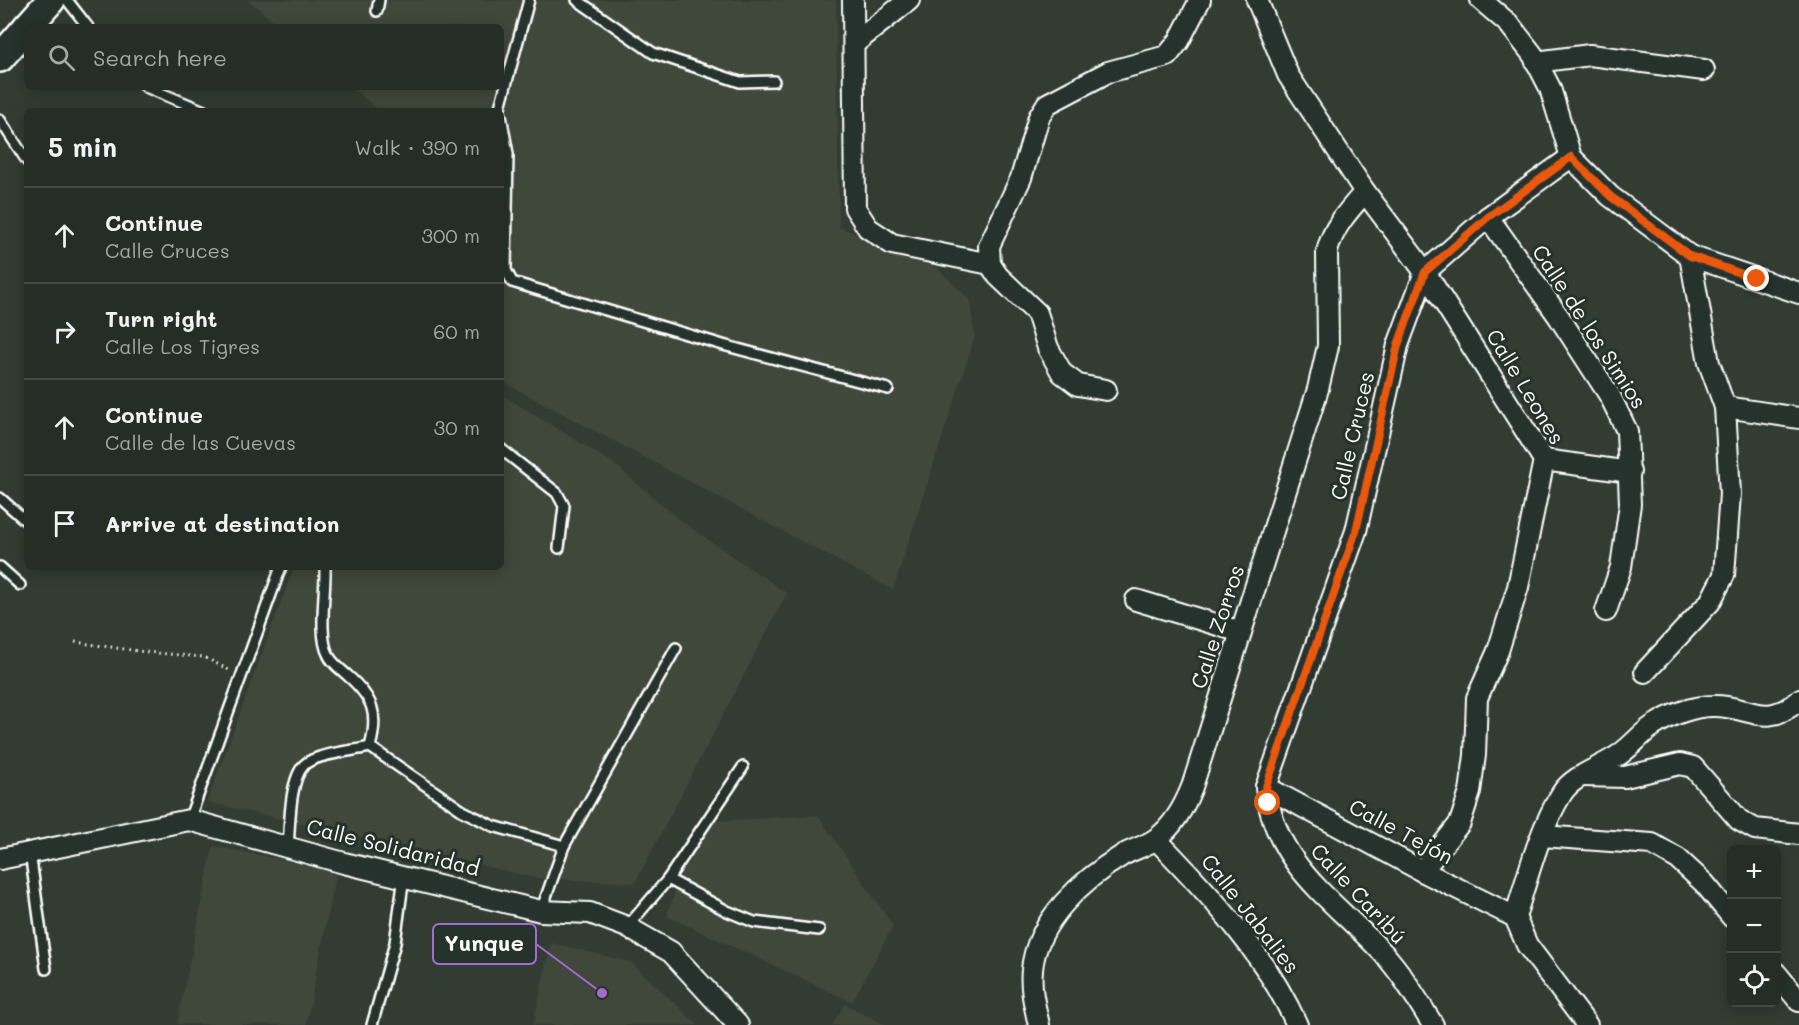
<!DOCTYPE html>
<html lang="en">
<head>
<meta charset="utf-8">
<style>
  body { margin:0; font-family:Mali,sans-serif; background:#2e352e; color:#f1f3f6 }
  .controls { position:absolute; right:18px; bottom:18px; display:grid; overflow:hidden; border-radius:9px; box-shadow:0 3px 15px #0003 }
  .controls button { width:54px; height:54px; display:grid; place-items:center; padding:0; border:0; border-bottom:2px solid #424943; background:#262d26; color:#f1f3f6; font:30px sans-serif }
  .stop { position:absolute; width:18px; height:18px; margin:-14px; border:4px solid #ea580c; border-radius:50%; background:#fff }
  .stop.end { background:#ea580c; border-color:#fff; box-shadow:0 2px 6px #0008 }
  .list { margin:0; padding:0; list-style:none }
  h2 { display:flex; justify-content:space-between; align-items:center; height:78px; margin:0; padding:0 24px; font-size:26px }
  h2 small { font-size:20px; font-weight:400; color:#a4a8a7 }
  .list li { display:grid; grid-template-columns:39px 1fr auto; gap:18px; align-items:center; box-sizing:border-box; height:96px; padding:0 24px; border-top:2px solid #424943 }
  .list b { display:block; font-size:22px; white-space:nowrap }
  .list p { margin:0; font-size:20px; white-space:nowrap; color:#a4a8a7 }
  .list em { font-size:20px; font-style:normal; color:#a4a8a7 }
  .icon { flex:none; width:33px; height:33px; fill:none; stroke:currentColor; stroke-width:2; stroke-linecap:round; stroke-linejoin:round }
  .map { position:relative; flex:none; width:1799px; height:1025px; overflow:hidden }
  .search { position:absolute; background:#262d26; box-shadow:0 3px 15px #0003; left:24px; top:24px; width:480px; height:66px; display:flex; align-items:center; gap:15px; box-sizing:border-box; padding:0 21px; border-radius:9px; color:#a4a8a7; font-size:22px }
  .panel { position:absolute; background:#262d26; box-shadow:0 3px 15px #0003; left:24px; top:108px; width:480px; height:462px; border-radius:9px }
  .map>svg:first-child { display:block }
</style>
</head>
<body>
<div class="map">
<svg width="1799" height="1025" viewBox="0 0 1799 1025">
  <rect width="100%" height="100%" fill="#323c33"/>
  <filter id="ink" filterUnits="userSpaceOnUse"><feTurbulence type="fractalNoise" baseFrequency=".0167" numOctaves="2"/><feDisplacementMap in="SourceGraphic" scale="12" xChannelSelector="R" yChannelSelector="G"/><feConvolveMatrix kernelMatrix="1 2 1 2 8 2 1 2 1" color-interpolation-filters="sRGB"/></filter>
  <g filter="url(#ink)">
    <g fill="#40473a">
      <path d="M248 0H836L839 227 936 267 970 300 975 337 893 590 501 381V111H379L351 87H501V27H280Z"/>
      <path d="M501 394 613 463 681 521 787 593 635 883 535 878 207 802 294 567H501Z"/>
      <path d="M818 815 893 926 852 1002 667 916 698 822Z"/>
      <path d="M213 846 337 870 306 1025 177 1024Z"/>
      <path d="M551 943 631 962 698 1025H533Z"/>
      <path d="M845 1004 886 1025H832Z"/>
    </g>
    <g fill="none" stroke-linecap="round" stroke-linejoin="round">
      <defs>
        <g id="lane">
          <path d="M67 0 88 27"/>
          <path d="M577 0 653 53 740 82 774 81"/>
          <path d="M377 11 379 0"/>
          <path d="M146 87 204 111"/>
          <path d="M499 111 529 0"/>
          <path d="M501 115 508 154 506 270 512 282 723 345 888 389"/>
          <path d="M0 120 27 161"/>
          <path d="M501 449 557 493 564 506 559 548"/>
          <path d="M0 498 27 522"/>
          <path d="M0 567 20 585"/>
          <path d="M325 567C326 590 318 635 328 654 331 662 340 669 347 675 373 698 379 713 370 747L463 811 493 826 564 846"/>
          <path d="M189 820 281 567"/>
          <path d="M288 847C290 826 289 781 304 765 314 754 354 751 370 747"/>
          <path d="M30 852 46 969"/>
          <path d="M668 879 727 911 754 922 819 930"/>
          <path d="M541 911 564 846 676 648"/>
          <path d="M627 927 668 879 743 767"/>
          <path d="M372 1025 395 943 404 876"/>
        </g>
        <g id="street">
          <path d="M853 0 855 208 868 228 892 244 990 264"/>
          <path d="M1257 0 1288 75 1365 192 1425 272 1544 460 1518 587 1498 651 1477 698 1475 755 1470 792 1460 823 1422 871"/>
          <path d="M1481 0 1509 24 1533 55 1550 88 1571 157 1610 196 1690 256 1709 363 1725 407 1730 494 1724 575 1710 602 1645 672"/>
          <path d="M855 43 909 0"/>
          <path d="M1536 62 1590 55 1704 70"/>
          <path d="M1488 217 1559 317 1610 396 1627 431 1630 504 1621 567 1606 611"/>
          <path d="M1690 256 1799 293"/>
          <path d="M1106 390 1078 385 1062 373 1048 348 1037 313 998 276 990 264 989 246 1021 178 1039 117 1047 104 1108 72 1167 56 1179 41 1200 0"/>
          <path d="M1725 407 1799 418"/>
          <path d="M1544 460 1630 472"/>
          <path d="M1136 600 1241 632"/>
          <path d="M1584 776 1625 777 1680 764 1693 767 1739 820 1755 829 1799 834"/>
          <path d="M1266 787 1422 871 1515 917"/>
          <path d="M1542 836 1652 844 1678 859 1704 883 1732 917"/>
          <path d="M1156 839C1210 895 1265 953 1297 1025"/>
          <path d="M0 859 189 820 344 863 541 911 590 913 627 927 671 952 738 1025"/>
          <path d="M1515 917C1528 876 1539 830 1562 793 1573 776 1597 769 1614 758 1629 750 1639 735 1653 726 1670 715 1693 706 1713 706 1749 705 1765 730 1799 700"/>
          <path d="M1515 917 1527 945 1587 1025"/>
          <path d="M1776 973 1799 1001"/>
          <path d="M1039 1025C1035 1007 1030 989 1032 970 1036 921 1083 879 1123 855 1134 849 1146 846 1156 839 1174 826 1184 807 1192 787L1318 389 1328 346 1327 252C1333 227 1348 211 1365 192"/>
          <path d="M1433 1025C1418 1001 1402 973 1383 953 1334 900 1274 865 1266 787L1356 531 1398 345 1425 272 1488 217 1571 157"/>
        </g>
        <g id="secondary">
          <path d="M27 27 51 0"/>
          <path d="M0 58 27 27"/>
        </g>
      </defs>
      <use href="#lane" stroke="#fff" stroke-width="14"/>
      <use href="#street" stroke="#fff" stroke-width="24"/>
      <use href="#secondary" stroke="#fff" stroke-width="32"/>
      <path stroke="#fff" stroke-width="3" stroke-dasharray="1.5 4.5" stroke-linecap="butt" d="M75 642 145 652 204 657 231 671"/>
      <use href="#lane" stroke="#26332d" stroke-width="9"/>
      <use href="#street" stroke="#26332d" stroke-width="20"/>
      <use href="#secondary" stroke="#26332d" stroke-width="27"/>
    </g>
  </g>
  <g fill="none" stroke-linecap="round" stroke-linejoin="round" filter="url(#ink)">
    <path stroke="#ea580c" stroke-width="8" d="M1268 803 1266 787 1356 531 1398 345 1425 272 1488 217 1571 157 1610 196 1690 256 1757 279"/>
  </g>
  <g text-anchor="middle" stroke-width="6" stroke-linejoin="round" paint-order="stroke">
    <g font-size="21" fill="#fff" stroke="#26332d">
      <text transform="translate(1589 327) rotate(57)" y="7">Calle de los Simios</text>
      <text transform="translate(1525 387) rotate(59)" y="7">Calle Leones</text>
      <text transform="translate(1353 436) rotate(-77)" y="7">Calle Cruces</text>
      <text transform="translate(1218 627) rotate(-72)" y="7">Calle Zorros</text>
      <text transform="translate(1401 832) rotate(28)" y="7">Calle Tejón</text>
      <text transform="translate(393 848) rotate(14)" y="7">Calle Solidaridad</text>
      <text transform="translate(1358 894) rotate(47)" y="7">Calle Caribú</text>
      <text transform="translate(1250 914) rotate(52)" y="7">Calle Jabalies</text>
    </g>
  </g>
  <path fill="none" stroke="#a36bd2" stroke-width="2" d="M602 993L536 944"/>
  <circle fill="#a36bd2" stroke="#26332d" stroke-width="2" cx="602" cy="993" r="6"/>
  <rect fill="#26332d" stroke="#a36bd2" stroke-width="2" x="433" y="924" width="103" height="40" rx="6"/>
  <g font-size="22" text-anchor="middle" font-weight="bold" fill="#fff">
    <text x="484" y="951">Yunque</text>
  </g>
</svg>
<div class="controls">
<button>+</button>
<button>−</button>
<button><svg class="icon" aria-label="locate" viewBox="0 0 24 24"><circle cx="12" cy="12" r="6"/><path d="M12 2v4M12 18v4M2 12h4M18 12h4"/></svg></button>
</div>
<div class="stop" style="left:1268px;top:803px"></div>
<div class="stop end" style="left:1757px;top:279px"></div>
<div class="search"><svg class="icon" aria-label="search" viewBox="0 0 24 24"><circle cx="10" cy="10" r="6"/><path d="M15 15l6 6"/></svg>Search here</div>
<section class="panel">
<h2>5 min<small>Walk · 390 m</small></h2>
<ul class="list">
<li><svg class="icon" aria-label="ahead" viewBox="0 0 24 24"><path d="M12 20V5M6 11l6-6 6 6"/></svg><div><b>Continue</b><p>Calle Cruces</p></div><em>300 m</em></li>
<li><svg class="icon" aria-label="right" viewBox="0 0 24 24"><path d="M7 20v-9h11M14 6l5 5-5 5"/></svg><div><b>Turn right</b><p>Calle Los Tigres</p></div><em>60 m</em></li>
<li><svg class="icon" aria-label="ahead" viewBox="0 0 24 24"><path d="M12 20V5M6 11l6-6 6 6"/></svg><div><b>Continue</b><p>Calle de las Cuevas</p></div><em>30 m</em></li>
<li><svg class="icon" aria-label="arrive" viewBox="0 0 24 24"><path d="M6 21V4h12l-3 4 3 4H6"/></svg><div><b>Arrive at destination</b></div></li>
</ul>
</section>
</div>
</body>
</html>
